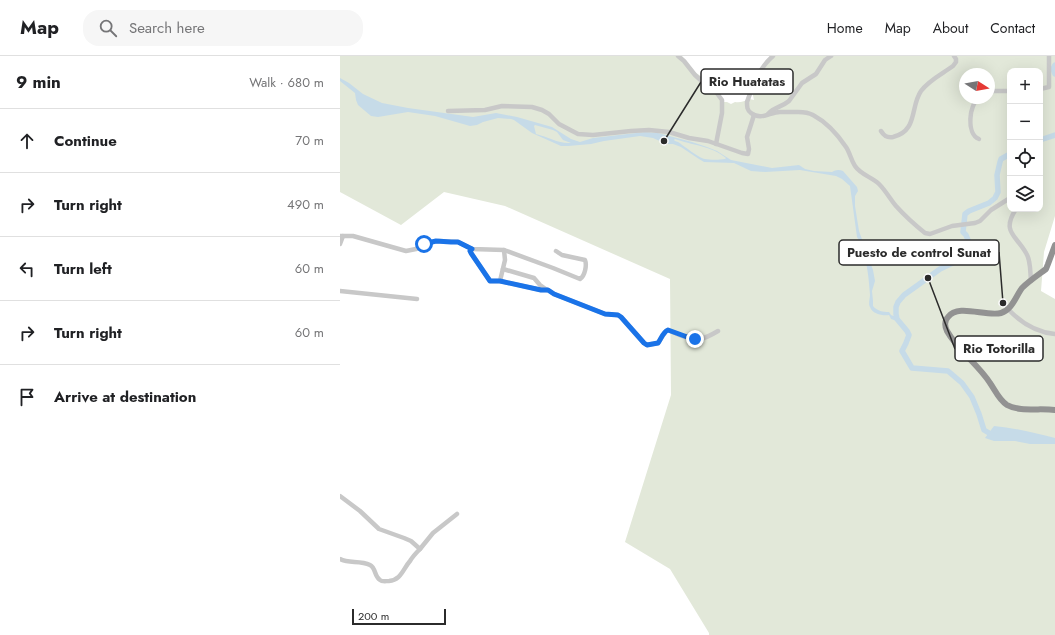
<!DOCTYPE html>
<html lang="en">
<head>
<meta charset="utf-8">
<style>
  body { margin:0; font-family:Jost,sans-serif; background:#f6f6f6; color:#202124 }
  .controls { position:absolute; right:12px; top:12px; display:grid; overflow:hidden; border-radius:8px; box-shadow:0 4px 16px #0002 }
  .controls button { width:36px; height:36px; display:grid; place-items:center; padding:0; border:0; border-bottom:1px solid #e0e0e0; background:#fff; color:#202124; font:20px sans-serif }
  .compass { position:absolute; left:619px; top:12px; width:36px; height:36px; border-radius:50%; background:#fff; box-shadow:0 4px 16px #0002; rotate:101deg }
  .scale { position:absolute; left:12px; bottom:10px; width:94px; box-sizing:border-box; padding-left:4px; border:2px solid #2b2b2b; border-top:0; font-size:11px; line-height:14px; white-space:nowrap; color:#2b2b2b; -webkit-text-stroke:3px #fff; paint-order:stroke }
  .stop { position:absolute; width:12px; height:12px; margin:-9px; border:3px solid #1a73e8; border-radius:50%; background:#fff }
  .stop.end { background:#1a73e8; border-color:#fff; box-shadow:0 1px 4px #0008 }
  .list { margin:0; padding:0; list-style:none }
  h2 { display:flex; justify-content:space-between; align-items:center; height:52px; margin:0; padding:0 16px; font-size:17px }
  h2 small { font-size:13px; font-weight:400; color:#757577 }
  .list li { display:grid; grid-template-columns:26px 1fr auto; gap:12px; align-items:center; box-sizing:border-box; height:64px; padding:0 16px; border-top:1px solid #e0e0e0 }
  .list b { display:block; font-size:15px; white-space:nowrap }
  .list em { font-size:13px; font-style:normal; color:#757577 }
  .icon { flex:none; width:22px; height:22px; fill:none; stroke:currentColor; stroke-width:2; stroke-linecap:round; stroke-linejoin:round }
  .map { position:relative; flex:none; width:715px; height:579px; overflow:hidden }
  header { display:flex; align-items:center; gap:24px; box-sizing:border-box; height:56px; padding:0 20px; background:#fff; border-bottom:1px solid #e0e0e0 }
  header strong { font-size:19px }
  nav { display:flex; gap:22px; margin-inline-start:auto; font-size:14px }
  .search { width:280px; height:36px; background:#f6f6f6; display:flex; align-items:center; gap:10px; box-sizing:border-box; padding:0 14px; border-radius:16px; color:#757577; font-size:15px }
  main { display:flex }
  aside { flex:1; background:#fff }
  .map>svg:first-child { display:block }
</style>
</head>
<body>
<header>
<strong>Map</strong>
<div class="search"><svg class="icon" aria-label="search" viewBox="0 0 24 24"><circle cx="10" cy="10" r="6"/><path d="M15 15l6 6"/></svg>Search here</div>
<nav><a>Home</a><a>Map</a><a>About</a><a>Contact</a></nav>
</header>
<main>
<aside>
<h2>9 min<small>Walk · 680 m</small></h2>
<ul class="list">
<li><svg class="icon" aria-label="ahead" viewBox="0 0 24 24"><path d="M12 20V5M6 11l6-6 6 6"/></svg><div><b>Continue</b></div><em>70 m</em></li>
<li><svg class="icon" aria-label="right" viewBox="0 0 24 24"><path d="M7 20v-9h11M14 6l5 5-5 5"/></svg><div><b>Turn right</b></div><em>490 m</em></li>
<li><svg class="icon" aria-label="left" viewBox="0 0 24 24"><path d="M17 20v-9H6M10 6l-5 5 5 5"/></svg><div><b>Turn left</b></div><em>60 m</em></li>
<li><svg class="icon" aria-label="right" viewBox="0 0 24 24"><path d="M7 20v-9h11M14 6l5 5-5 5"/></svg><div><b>Turn right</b></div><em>60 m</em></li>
<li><svg class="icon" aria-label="arrive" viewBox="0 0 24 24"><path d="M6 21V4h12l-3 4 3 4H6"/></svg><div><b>Arrive at destination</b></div></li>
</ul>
</aside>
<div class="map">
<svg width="715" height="579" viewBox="0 0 715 579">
  <rect width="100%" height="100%" fill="#fff"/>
  <path fill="#e2e8d9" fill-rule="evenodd" d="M0 0H342L355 16 381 35V38L379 40 383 46H387L391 48 395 46C400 47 405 45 409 43L414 44 412 35 414 30 432 0H715V160L704 196 701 235 715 243V579H369V577L330 513 285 486 331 339 330 223 165 150 104 136 61 169 0 136ZM670 15H700V153H670ZM625 18H649V42H625Z"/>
  <g fill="#c6dbe8" fill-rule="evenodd">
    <path d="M0 22 9 27 23 38 42 47 68 52 133 61 156 57 177 61 212 71 231 83 240 86 253 82 305 76 318 77 352 86 367 91 377 95 391 104 432 112 459 109 465 113 474 115 492 116C495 114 499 113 503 115L517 131 518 135 515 140V150L519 175 533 214 535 225 532 235 533 245V250C537 255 543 256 549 256L551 259 556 261 557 265 551 263 549 259C543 260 532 258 530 251 528 248 530 242 530 239 529 223 526 193 517 181L510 130 502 123 496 120 460 114 425 116 411 115 394 107 364 106 359 103 341 91 333 88H328L322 86 313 82 300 80 264 85 251 88 228 90H221L192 77 174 64 171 63 158 62 143 66 137 69 130 70 95 60 68 56 38 61 31 60 18 49 16 44 15 37 0 25ZM195 69 213 74 217 76 223 84 231 87C219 88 208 81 196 78L194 70ZM335 83C351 89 372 90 386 102L385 103C380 104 369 104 365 103 359 102 344 90 338 86L335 85 334 84Z"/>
    <path d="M654 370C675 372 695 377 715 382V388H690L675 385H654L645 382Z"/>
  </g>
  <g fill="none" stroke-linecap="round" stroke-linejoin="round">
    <g stroke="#c6dbe8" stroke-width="5.5">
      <path d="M715 9 713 13 715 18"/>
      <path d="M700 84 715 79"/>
      <path d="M654 380 644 374 639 358 632 341 622 327 608 315 572 312 562 295 566 287 569 279 567 275 557 263 556 258V251L558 246 564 239 578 229 600 213 619 204 621 201 626 193 628 184 626 179 623 176 625 158 629 155 649 147 655 142 658 136 657 119 660 106 661 103 670 98"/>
    </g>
    <g stroke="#c8c8c8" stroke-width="4.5">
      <path d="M338 0 344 5 355 19 366 29 376 36 382 44V57L376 88"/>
      <path d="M433 0C419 12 413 29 407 46 407 51 407 54 411 57 421 65 430 56 440 56 444 56 448 56 453 56 460 56 466 55 473 59 486 66 498 79 506 91 510 97 511 104 515 110 521 119 532 121 539 128 546 135 550 143 556 150 565 160 575 169 585 177L590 178 612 170 635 167 640 165 651 154 670 142"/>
      <path d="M700 33 709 31V0"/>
      <path d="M649 37 654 35H670"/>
      <path d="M108 55 145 54 162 50 192 51 202 54 209 58 219 68 238 78 253 79 291 75 309 74 329 76 349 82 368 85 402 97 408 98 409 93 407 81 414 59"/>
      <path d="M428 58C434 51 442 51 449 45L462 27 476 18 485 4 491 0"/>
      <path d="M541 75C544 80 547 82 553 81 578 75 570 51 581 35 589 24 602 18 613 10L616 6V3L614 0"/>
      <path d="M639 83C626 78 629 48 639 42"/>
      <path d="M676 153C661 176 676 179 686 197 691 204 690 216 691 225"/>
      <path d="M0 180H13L66 195 76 193 84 188 91 186 99 185 118 186 132 193 164 194 213 212 240 223C245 220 247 209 245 204L222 199 216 195"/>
      <path d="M0 188 3 180"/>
      <path d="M132 193 130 195 131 197 150 225H160L201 234H208L214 238 265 258 278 259 281 261 304 287 307 289 318 287 326 275 328 274C338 278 349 284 360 283 366 282 373 278 378 275"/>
      <path d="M163 213 194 222 200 229 207 234"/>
      <path d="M160 225 165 204 164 194"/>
      <path d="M0 235 77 243"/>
      <path d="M668 253C681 267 695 276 715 278"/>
      <path d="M0 440 20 455 39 473 64 482 71 485 80 493 93 477 117 458"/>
      <path d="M0 503C8 508 20 504 30 509 36 512 34 520 40 524 42 526 46 525 49 525 61 524 63 513 70 505 73 500 76 497 80 493"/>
    </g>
    <path stroke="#929292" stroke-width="6" d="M715 189 708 208 706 213C698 219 689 225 682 232 676 240 672 254 661 257 646 261 618 247 608 261 604 265 605 271 607 275 618 295 638 308 650 327 655 334 659 344 667 349 679 356 701 352 715 354"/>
  </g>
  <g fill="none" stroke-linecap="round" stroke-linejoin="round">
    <path stroke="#1a73e8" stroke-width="5" d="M84 188 96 185 111 186H118L132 193 130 195 131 197 150 225H160L201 234H208L214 238 265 258 278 259 281 261 304 287 307 289 318 287C321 283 323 276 328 274L350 282 355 283"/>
  </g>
  <path fill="none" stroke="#2b2b2b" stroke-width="1.5" d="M324 85L361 26M663 247L659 196M588 222L615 293"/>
  <g fill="#2b2b2b" stroke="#fff" stroke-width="1.5">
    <circle cx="324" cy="85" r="4"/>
    <circle cx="663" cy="247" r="4"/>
    <circle cx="588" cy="222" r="4"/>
  </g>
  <g fill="#fff" stroke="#2b2b2b" stroke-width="1.5">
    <rect x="361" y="13" width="92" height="25" rx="4"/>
    <rect x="499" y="184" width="160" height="25" rx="4"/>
    <rect x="615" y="280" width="88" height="25" rx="4"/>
  </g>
  <g font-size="13" text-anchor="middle" font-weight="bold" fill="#2b2b2b">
    <text x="407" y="30">Rio Huatatas</text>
    <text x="579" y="201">Puesto de control Sunat</text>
    <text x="659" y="297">Rio Totorilla</text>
  </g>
</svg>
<div class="controls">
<button>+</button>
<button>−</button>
<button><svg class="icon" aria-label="locate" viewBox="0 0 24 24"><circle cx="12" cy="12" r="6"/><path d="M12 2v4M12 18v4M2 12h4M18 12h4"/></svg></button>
<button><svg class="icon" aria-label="layers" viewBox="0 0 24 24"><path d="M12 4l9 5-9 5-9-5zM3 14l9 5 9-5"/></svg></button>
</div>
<svg class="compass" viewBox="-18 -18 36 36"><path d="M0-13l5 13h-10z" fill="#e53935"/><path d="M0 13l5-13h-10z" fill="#757577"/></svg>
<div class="scale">200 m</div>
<div class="stop" style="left:84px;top:188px"></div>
<div class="stop end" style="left:355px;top:283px"></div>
</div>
</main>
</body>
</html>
